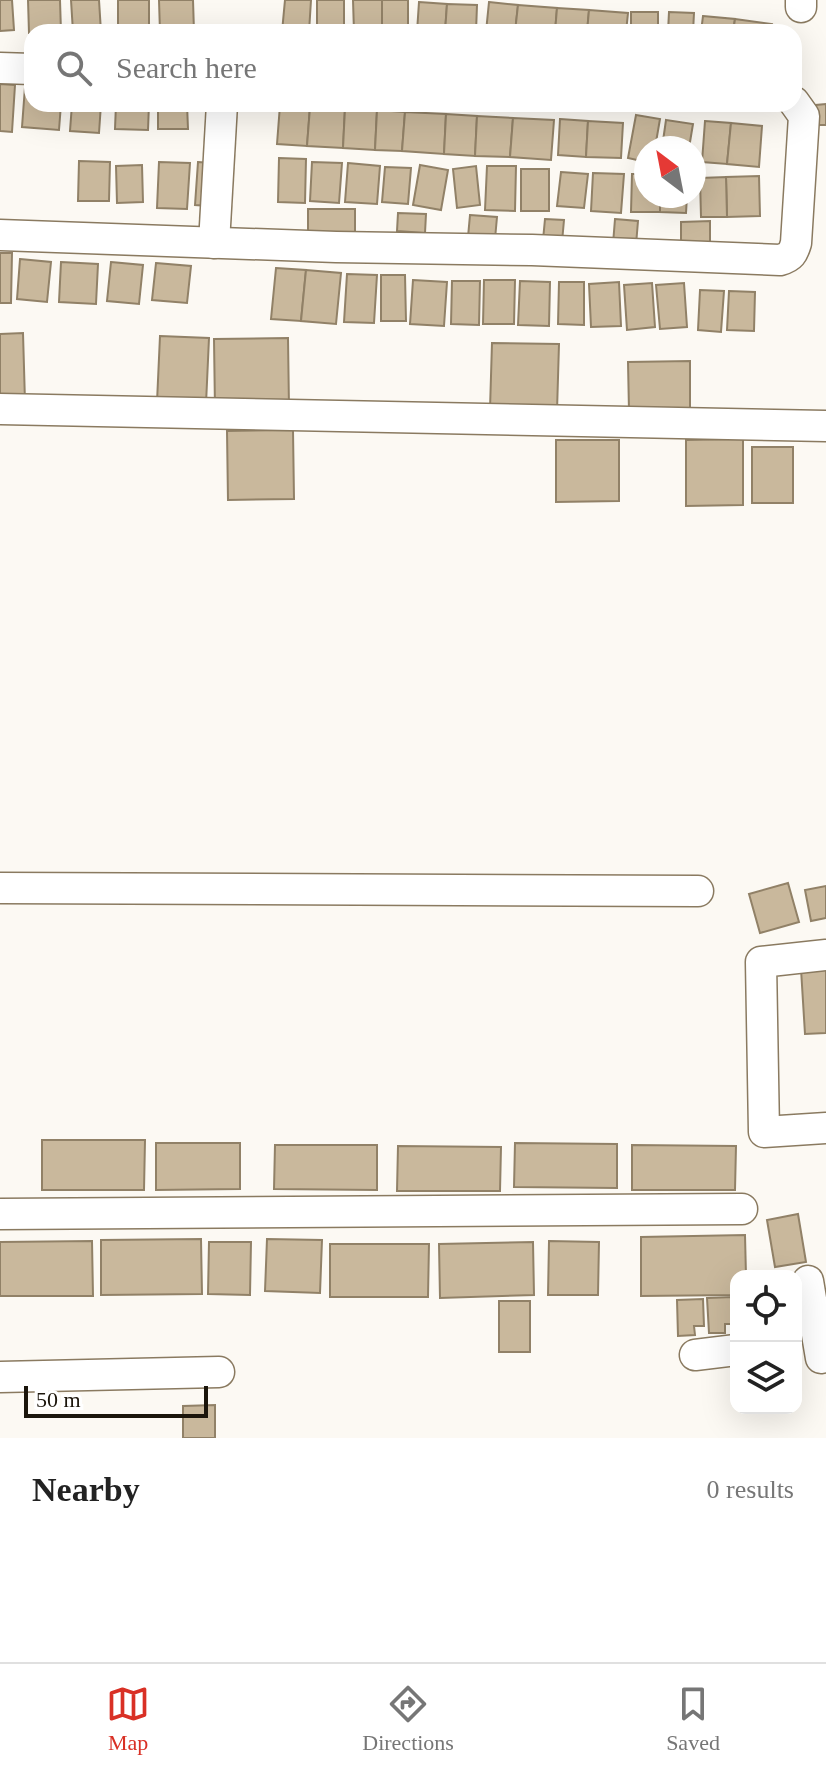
<!DOCTYPE html>
<html lang="en">
<head>
<meta charset="utf-8">
<style>
  body { margin:0; font-family:"Times New Roman",serif; background:#f2f2f2; color:#222 }
  .controls { position:absolute; right:24px; bottom:24px; display:grid; overflow:hidden; border-radius:16px; box-shadow:0 8px 32px #0002 }
  .controls button { width:72px; height:72px; display:grid; place-items:center; padding:0; border:0; border-bottom:2px solid #e0e0e0; background:#fff; color:#222; font:40px sans-serif }
  .compass { position:absolute; left:634px; top:136px; width:72px; height:72px; border-radius:50%; background:#fff; box-shadow:0 8px 32px #0002; rotate:328deg }
  .scale { position:absolute; left:24px; bottom:20px; width:184px; box-sizing:border-box; padding-left:8px; border:4px solid #1b150b; border-top:0; font-size:22px; line-height:28px; white-space:nowrap; color:#1b150b; -webkit-text-stroke:6px #fff; paint-order:stroke }
  .list { margin:0; padding:0; list-style:none }
  h2 { display:flex; justify-content:space-between; align-items:center; height:104px; margin:0; padding:0 32px; font-size:34px }
  h2 small { font-size:26px; font-weight:400; color:#767676 }
  .icon { flex:none; width:44px; height:44px; fill:none; stroke:currentColor; stroke-width:2; stroke-linecap:round; stroke-linejoin:round }
  .map { position:relative; flex:none; width:826px; height:1438px; overflow:hidden }
  .search { position:absolute; background:#fff; box-shadow:0 8px 32px #0002; left:24px; right:24px; top:24px; height:88px; display:flex; align-items:center; gap:20px; box-sizing:border-box; padding:0 28px; border-radius:24px; color:#767676; font-size:30px }
  .sheet { height:224px; background:#fff }
  nav { display:flex; justify-content:space-around; align-items:center; box-sizing:border-box; height:112px; border-top:2px solid #e0e0e0; background:#fff; font-size:22px; color:#767676 }
  nav a { display:grid; justify-items:center; gap:4px }
  nav .on { color:#d93025 }
  .map>svg:first-child { display:block }
</style>
</head>
<body>
<div class="map">
<svg width="826" height="1438" viewBox="0 0 826 1438">
  <rect width="100%" height="100%" fill="#fcf9f3"/>
  <g fill="#c9b89c" stroke="#918167" stroke-width="2">
    <path d="M0 0H12L14 30 0 31Z"/>
    <path d="M28 0H60L61 32 29 33Z"/>
    <path d="M71 0H99L101 32H73Z"/>
    <rect x="118" y="0" width="31" height="32"/>
    <path d="M159 0H193L194 32H160Z"/>
    <path d="M285 0H311L309 32H282Z"/>
    <rect x="317" y="0" width="27" height="32"/>
    <path d="M353 0H382V32H354Z"/>
    <rect x="382" y="0" width="26" height="32"/>
    <path d="M419 2 447 4 445 32H417Z"/>
    <path d="M489 2 518 5 515 32H486Z"/>
    <path d="M447 4 477 5 476 32H445Z"/>
    <path d="M518 5 557 8 555 32H515Z"/>
    <path d="M557 8 589 10 587 32H555Z"/>
    <path d="M589 10 628 13 626 32H587Z"/>
    <rect x="631" y="12" width="27" height="20"/>
    <path d="M669 12 694 13 693 32H668Z"/>
    <path d="M703 16 735 19 733 32H701Z"/>
    <path d="M735 19 772 24 771 32H733Z"/>
    <path d="M0 84 15 85 12 132 0 131Z"/>
    <path d="M25 87H32V104H61L59 130 22 127Z"/>
    <path d="M72 104H101L99 133 70 131Z"/>
    <path d="M116 104H149L148 130 115 129Z"/>
    <path d="M158 104H187L188 129H158Z"/>
    <path d="M826 104V125H816V105Z"/>
    <path d="M280 105 310 107 307 146 277 144Z"/>
    <path d="M310 107 345 108 343 148 307 146Z"/>
    <path d="M345 108 377 110 375 150 343 148Z"/>
    <path d="M377 110 405 112 402 151 375 150Z"/>
    <path d="M405 112 446 114 444 154 402 151Z"/>
    <path d="M446 114 477 116 475 156 444 154Z"/>
    <path d="M636 115 660 119 655 148H646V162L628 158Z"/>
    <path d="M477 116 513 118 510 157 475 156Z"/>
    <path d="M513 118 554 120 551 160 510 157Z"/>
    <path d="M560 119 588 121 586 157 558 155Z"/>
    <path d="M666 120 693 124 689 148H662Z"/>
    <path d="M588 121 623 123 621 158 586 157Z"/>
    <path d="M705 121 731 123 727 164 702 162Z"/>
    <path d="M731 123 762 126 759 167 727 164Z"/>
    <path d="M279 158 306 159 305 203 278 202Z"/>
    <path d="M79 161 110 162 109 201H78Z"/>
    <path d="M159 162 190 163 187 209 157 208Z"/>
    <path d="M198 162 210 163 208 206 195 205Z"/>
    <path d="M312 162 342 163 339 203 310 201Z"/>
    <path d="M348 163 380 166 377 204 345 202Z"/>
    <path d="M142 165 143 202 117 203 116 166Z"/>
    <path d="M420 165 448 170 441 210 413 205Z"/>
    <path d="M476 166 480 205 457 208 453 169Z"/>
    <path d="M487 166H516L515 211 485 210Z"/>
    <path d="M385 167 411 168 408 204 382 202Z"/>
    <rect x="521" y="169" width="28" height="42"/>
    <path d="M561 172 588 174 584 208 557 206Z"/>
    <path d="M593 173 624 174 621 213 591 211Z"/>
    <path d="M632 174H646V196H660V212H631Z"/>
    <path d="M759 176 760 216 727 217 726 177Z"/>
    <path d="M726 177 727 217H701L700 178Z"/>
    <path d="M660 196H687L686 213 660 212Z"/>
    <rect x="308" y="209" width="47" height="24"/>
    <path d="M398 213 426 214 425 233 397 231Z"/>
    <path d="M470 215 497 217 495 239 468 237Z"/>
    <path d="M545 219 564 220 562 242 543 240Z"/>
    <path d="M615 219 638 221 636 245 613 244Z"/>
    <path d="M710 221V244L681 245V222Z"/>
    <path d="M0 253H12L11 303H0Z"/>
    <path d="M20 259 51 262 47 302 17 299Z"/>
    <path d="M61 262 98 264 96 304 59 302Z"/>
    <path d="M111 262 143 265 139 304 107 301Z"/>
    <path d="M156 263 191 266 187 303 152 300Z"/>
    <path d="M276 268 306 270 301 321 271 319Z"/>
    <path d="M306 270 341 273 336 324 301 321Z"/>
    <path d="M347 274 377 275 374 323 344 322Z"/>
    <path d="M381 275H405L406 321H381Z"/>
    <path d="M413 280 447 282 444 326 410 324Z"/>
    <path d="M484 280H515L514 324H483Z"/>
    <path d="M452 281H480L479 325 451 324Z"/>
    <path d="M520 281 550 282 549 326 518 325Z"/>
    <path d="M559 282H584V325L558 324Z"/>
    <path d="M619 282 621 326 591 327 589 284Z"/>
    <path d="M652 283 655 327 627 330 624 285Z"/>
    <path d="M684 283 687 327 660 329 656 285Z"/>
    <path d="M700 290 724 291 721 332 698 330Z"/>
    <path d="M729 291 755 292 754 331 727 330Z"/>
    <path d="M23 333 25 402 0 403V334Z"/>
    <path d="M160 336 209 338 206 404 157 402Z"/>
    <path d="M288 338 289 408 215 409 214 339Z"/>
    <path d="M492 343 559 344 557 411 490 409Z"/>
    <path d="M690 361V410L629 411 628 362Z"/>
    <path d="M293 430 294 499 228 500 227 431Z"/>
    <path d="M743 439V505L686 506V440Z"/>
    <path d="M556 440H619V501L556 502Z"/>
    <rect x="752" y="447" width="41" height="56"/>
    <path d="M788 883 799 922 760 933 749 894Z"/>
    <path d="M826 886V918L811 921 805 890Z"/>
    <path d="M826 967V1033L805 1034 801 969Z"/>
    <path d="M42 1140H145L144 1190H42Z"/>
    <path d="M156 1143H240V1189L156 1190Z"/>
    <path d="M515 1143 617 1144V1188L514 1187Z"/>
    <path d="M275 1145H377V1190L274 1189Z"/>
    <path d="M632 1145 736 1146 735 1190H632Z"/>
    <path d="M398 1146 501 1147 500 1191H397Z"/>
    <path d="M798 1214 806 1262 775 1267 767 1220Z"/>
    <path d="M745 1235 746 1276H736V1295L641 1296V1237Z"/>
    <path d="M201 1239 202 1294 101 1295V1240Z"/>
    <path d="M267 1239 322 1240 320 1293 265 1291Z"/>
    <path d="M92 1241 93 1296H0V1242Z"/>
    <path d="M549 1241 599 1242 598 1295H548Z"/>
    <path d="M209 1242H251L250 1295 208 1294Z"/>
    <path d="M533 1242 534 1295 440 1298 439 1244Z"/>
    <path d="M330 1244H429L428 1297H330Z"/>
    <path d="M733 1297 734 1324H725V1333H709L707 1298Z"/>
    <path d="M703 1299 704 1326H694L695 1335 678 1336 677 1300Z"/>
    <rect x="499" y="1301" width="31" height="51"/>
    <path d="M215 1405V1438H183V1406Z"/>
  </g>
  <g fill="none" stroke-linecap="round" stroke-linejoin="round">
    <defs>
      <g id="minor">
        <path d="M801 0V7"/>
        <path d="M0 68 32 69"/>
        <path d="M0 235 336 247 532 250 780 260C791 257 793 253 796 243L804 116 794 102"/>
        <path d="M214 243 222 104"/>
        <path d="M0 409 826 426"/>
        <path d="M0 888 698 891"/>
        <path d="M826 955 761 962 764 1132 826 1128"/>
        <path d="M0 1214 742 1209"/>
        <path d="M808 1281 821 1358"/>
        <path d="M695 1355 736 1350"/>
        <path d="M0 1377 219 1372"/>
      </g>
    </defs>
    <use href="#minor" stroke="#8a7a60" stroke-width="33"/>
    <use href="#minor" stroke="#fff" stroke-width="30"/>
  </g>
</svg>
<div class="controls">
<button><svg class="icon" aria-label="locate" viewBox="0 0 24 24"><circle cx="12" cy="12" r="6"/><path d="M12 2v4M12 18v4M2 12h4M18 12h4"/></svg></button>
<button><svg class="icon" aria-label="layers" viewBox="0 0 24 24"><path d="M12 4l9 5-9 5-9-5zM3 14l9 5 9-5"/></svg></button>
</div>
<svg class="compass" viewBox="-18 -18 36 36"><path d="M0-13l5 13h-10z" fill="#e53935"/><path d="M0 13l5-13h-10z" fill="#767676"/></svg>
<div class="scale">50 m</div>
<div class="search"><svg class="icon" aria-label="search" viewBox="0 0 24 24"><circle cx="10" cy="10" r="6"/><path d="M15 15l6 6"/></svg>Search here</div>
</div>
<section class="sheet">
<h2>Nearby<small>0 results</small></h2>
<ul class="list">
</ul>
</section>
<nav>
<a class="on"><svg class="icon" aria-label="map" viewBox="0 0 24 24"><path d="M3 6l6-2 6 2 6-2v14l-6 2-6-2-6 2zM9 4v14M15 6v14"/></svg>Map</a>
<a><svg class="icon" aria-label="directions" viewBox="0 0 24 24"><path d="M12 3l9 9-9 9-9-9zM9 14v-3h6M13 9l2 2-2 2"/></svg>Directions</a>
<a><svg class="icon" aria-label="saved" viewBox="0 0 24 24"><path d="M7 4h10v16l-5-4-5 4z"/></svg>Saved</a>
</nav>
</body>
</html>
